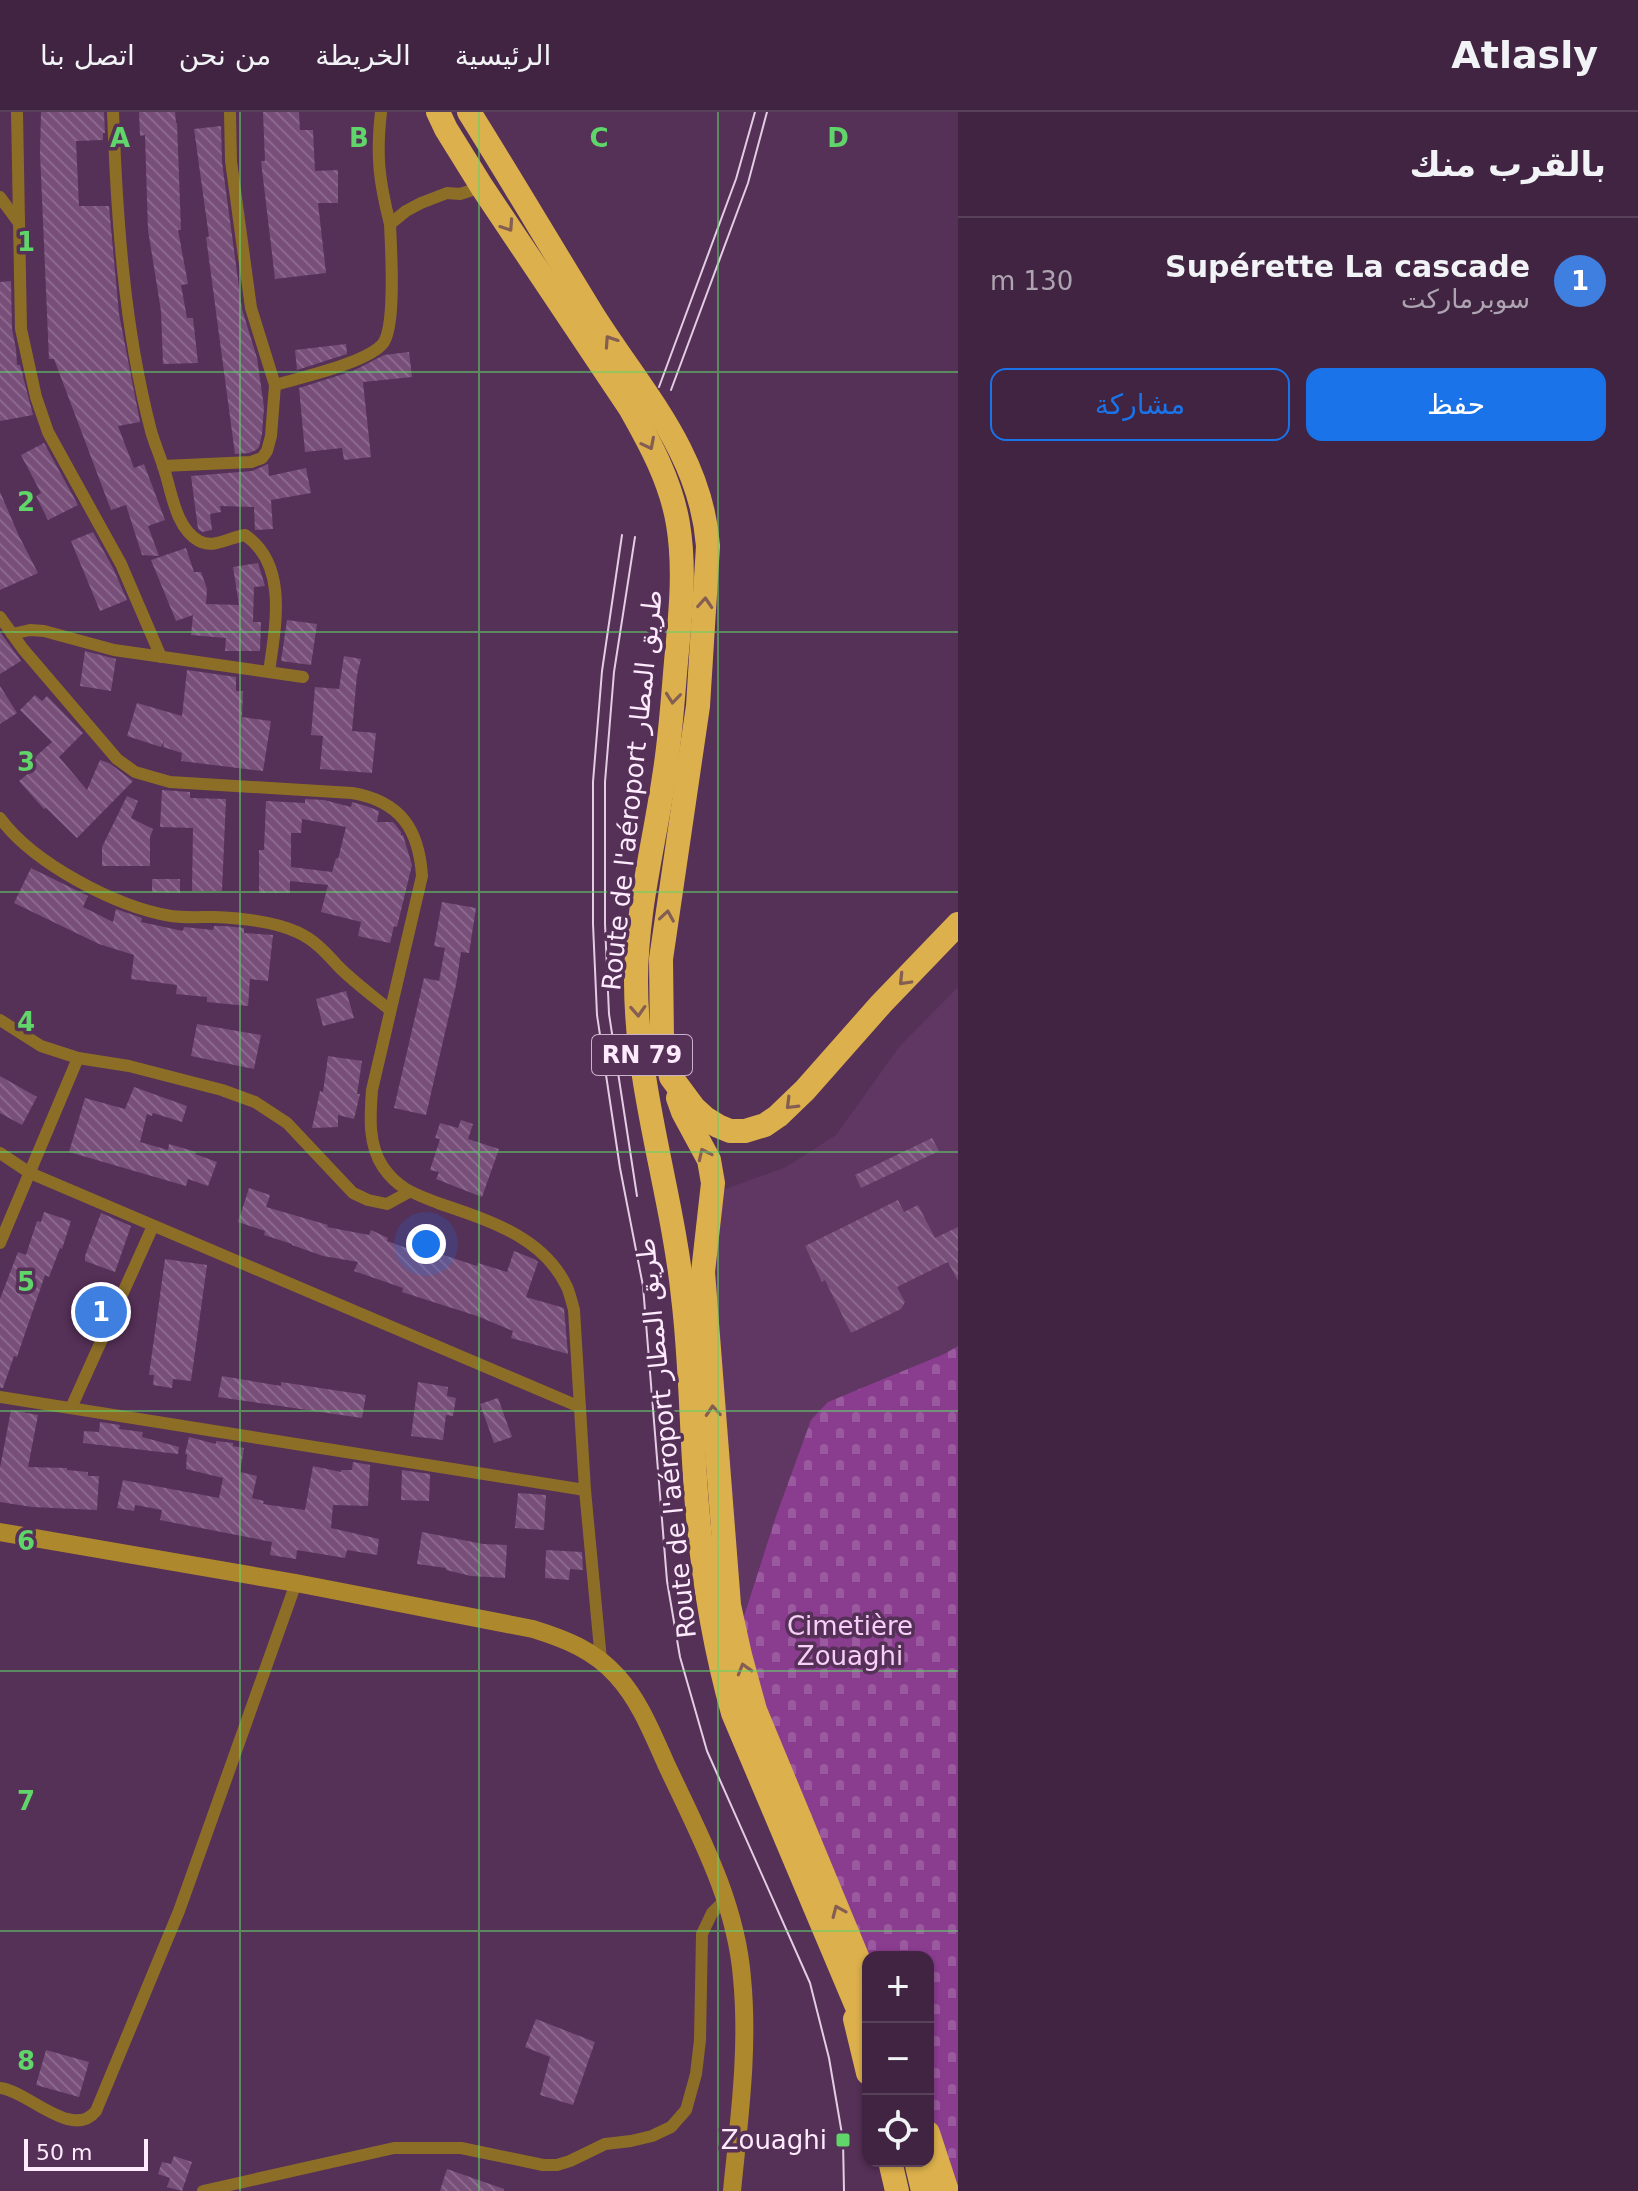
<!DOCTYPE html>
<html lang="ar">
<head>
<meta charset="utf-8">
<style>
  body { margin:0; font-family:"DejaVu Sans","Noto Naskh Arabic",sans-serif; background:#4b304c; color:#f1f3f6; direction:rtl }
  .controls { position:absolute; right:24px; bottom:24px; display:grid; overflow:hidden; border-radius:16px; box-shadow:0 2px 6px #0004 }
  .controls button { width:72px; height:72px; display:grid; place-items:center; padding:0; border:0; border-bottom:2px solid #59415a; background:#402441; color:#f1f3f6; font:40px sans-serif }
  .scale { position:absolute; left:24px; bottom:20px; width:124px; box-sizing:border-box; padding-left:8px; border:4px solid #fdeafd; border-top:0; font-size:22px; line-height:28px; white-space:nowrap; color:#fdeafd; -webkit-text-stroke:6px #553057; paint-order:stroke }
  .you { position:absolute; left:426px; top:1132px; width:28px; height:28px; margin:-20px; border:6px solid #fff; border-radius:50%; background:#1a73e8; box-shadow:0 0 0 12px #1a73e833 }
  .badge { display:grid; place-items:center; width:52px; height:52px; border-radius:50%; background:#1a73e8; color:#fff; font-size:26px; font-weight:700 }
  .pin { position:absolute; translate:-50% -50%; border:4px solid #fff; box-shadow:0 2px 8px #0006 }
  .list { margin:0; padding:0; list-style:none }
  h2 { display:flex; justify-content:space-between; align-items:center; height:104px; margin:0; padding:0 32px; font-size:34px }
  h2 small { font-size:26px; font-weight:400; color:#aea4b1 }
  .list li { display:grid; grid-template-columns:52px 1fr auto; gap:24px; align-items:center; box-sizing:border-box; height:128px; padding:0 32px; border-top:2px solid #59415a }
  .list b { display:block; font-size:30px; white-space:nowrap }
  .list p { margin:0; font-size:26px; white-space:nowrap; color:#aea4b1 }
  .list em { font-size:26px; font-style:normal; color:#aea4b1 }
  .actions { display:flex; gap:16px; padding:24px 32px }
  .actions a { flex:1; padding:18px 0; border:2px solid #1a73e8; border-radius:16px; text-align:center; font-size:28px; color:#1a73e8 }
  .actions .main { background:#1a73e8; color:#fff }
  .icon { flex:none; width:44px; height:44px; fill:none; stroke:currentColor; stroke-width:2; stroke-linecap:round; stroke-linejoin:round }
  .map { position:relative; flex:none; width:958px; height:2079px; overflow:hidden; direction:ltr }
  header { display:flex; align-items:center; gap:48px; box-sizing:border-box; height:112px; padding:0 40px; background:#402441; border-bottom:2px solid #59415a }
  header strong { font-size:38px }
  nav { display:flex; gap:44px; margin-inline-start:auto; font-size:28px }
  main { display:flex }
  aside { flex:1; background:#402441 }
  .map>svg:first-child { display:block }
</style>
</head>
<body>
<header>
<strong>Atlasly</strong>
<nav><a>الرئيسية</a><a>الخريطة</a><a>من نحن</a><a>اتصل بنا</a></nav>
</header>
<main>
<aside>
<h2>بالقرب منك<small></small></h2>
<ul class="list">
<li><span class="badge" style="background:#3f7fe0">1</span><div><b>Supérette La cascade</b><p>سوبرماركت</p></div><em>130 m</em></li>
</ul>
<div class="actions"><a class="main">حفظ</a><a>مشاركة</a></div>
</aside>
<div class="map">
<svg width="958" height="2079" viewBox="0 0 958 2079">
  <defs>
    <pattern id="cemetery-stones" width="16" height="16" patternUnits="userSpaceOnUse" patternTransform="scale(2)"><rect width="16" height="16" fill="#8a3d8f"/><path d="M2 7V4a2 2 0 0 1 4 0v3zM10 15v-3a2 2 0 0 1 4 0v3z" fill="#9b59a0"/></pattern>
    <pattern id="building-back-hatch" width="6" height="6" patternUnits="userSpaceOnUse" patternTransform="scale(2)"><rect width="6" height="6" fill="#774f79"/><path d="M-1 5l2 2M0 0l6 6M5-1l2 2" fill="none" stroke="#8b688d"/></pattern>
  </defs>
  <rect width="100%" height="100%" fill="#553057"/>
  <path fill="#603663" d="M958 875V1234L944 1242 775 1407 737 1526 690 1197 714 1081 786 1055 836 1023 899 935Z"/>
  <path fill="url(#cemetery-stones)" d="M958 1234V2079L928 2023V1845H868L737 1526 775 1407 811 1308 828 1290 944 1242Z"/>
  <g fill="url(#building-back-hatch)" fill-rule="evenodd">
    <path d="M41 0H104L105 21H103V28L76 29 79 94H109L119 202 140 310 118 314 134 356 144 352 165 408 148 414 159 444 142 443 126 393 111 398 54 247H49L40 41Z"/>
    <path d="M139 0H175L176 11H177L181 118H178L188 172 181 173 187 206H193L198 251 163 252 161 199 148 118 145 23 140 24Z"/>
    <path d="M263 0H299L300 18H313L315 59 338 58V91H318L326 161 275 167 261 49H265Z"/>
    <path d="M221 14 222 50 242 197 257 246 264 295 262 322 259 335 256 338 249 341 235 342 206 125H209L194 17Z"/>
    <path d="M11 169 12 217 16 237 17 253H20L33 303 0 309V170Z"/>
    <path d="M346 232 347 242 297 258 295 238Z"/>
    <path d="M409 240 412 265 363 270 371 345 344 348 342 336 305 340 299 276 353 259 384 243Z"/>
    <path d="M44 331 78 393 48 408 36 384 41 381 21 343Z"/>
    <path d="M268 352 269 364 306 356 311 381 271 388 273 417 255 418 254 395 220 394 221 400 210 402 212 418 202 420 198 417 191 364 252 359Z"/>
    <path d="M0 380 19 424 38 461 0 478Z"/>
    <path d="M93 420 113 456 127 488 100 499 71 429Z"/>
    <path d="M186 436 194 460H201L207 477 206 492 239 493 233 455 258 451 265 474 254 475 253 510H261L260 539H225L226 526 191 523 193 503 176 509 151 448Z"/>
    <path d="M287 508 317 512 311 553 281 549Z"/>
    <path d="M0 520 21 549 0 562Z"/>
    <path d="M85 539 116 547 111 579 80 574Z"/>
    <path d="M344 544 361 547 357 563 352 619 376 621 372 661 320 657 323 624 311 623 315 575 339 577Z"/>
    <path d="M187 558 236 565V579H243L242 605 271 609 263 659 181 649 182 641 163 635 164 629 161 635 127 624 137 591 182 604Z"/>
    <path d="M0 574 17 601 0 612Z"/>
    <path d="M35 583 42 589 47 584 83 621 59 645 87 678 100 648 109 651 133 669 77 726 46 696 44 697 19 669 30 660 25 654 52 630 20 598Z"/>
    <path d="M162 678 190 680V686L226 687 222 779H192L193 716 160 715Z"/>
    <path d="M127 684 138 689 131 706 153 717 150 725V754H102V735Z"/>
    <path d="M305 687 324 688 351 695 352 690 366 694 379 699 377 710H393L401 720V723H403L412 753 397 815 394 814 390 831 358 824 361 810 321 800 328 773 290 769V781H259V738H264L266 689 305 691ZM302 707 346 715 338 747 336 746 332 760 291 755V721H301Z"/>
    <path d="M31 756 88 784 83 795 113 810 116 797 142 806 141 810 183 819 184 815 213 818 214 814H224L244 816V821L273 823 268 869 250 867 248 894 207 890V885L176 882 177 873 131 867 134 843 99 832 14 791Z"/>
    <path d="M152 767H180V781L152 780Z"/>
    <path d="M442 790 476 796 469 841 461 840 456 873 426 1003 394 996 424 866 439 869 445 836 434 834Z"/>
    <path d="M346 879 354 906 323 914 316 887Z"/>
    <path d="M197 912 261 923 254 957 191 944Z"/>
    <path d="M328 944 362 949 357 982H360L354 1007 338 1003V1015L312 1016 320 979 323 980Z"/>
    <path d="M0 964 37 985 22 1013 0 1001Z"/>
    <path d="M134 975 187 994 182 1010 153 1001 152 1004 147 1002 140 1030 168 1038 169 1032 196 1040 195 1042 217 1050 208 1074 188 1067 186 1074 69 1040 85 986 125 997Z"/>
    <path d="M461 1008 473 1012 468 1027 499 1037 482 1085 436 1067 439 1060 430 1058 440 1027 435 1026 440 1011 458 1016Z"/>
    <path d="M932 1026 939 1039 861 1076 855 1063Z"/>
    <path d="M249 1076 270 1083 266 1095 328 1113 327 1115 369 1123 371 1118 388 1126 387 1129 415 1139 416 1134 477 1154 478 1151 507 1160 514 1139 534 1147 538 1150 526 1185 564 1196 568 1242 511 1226 513 1219 477 1204 402 1180 403 1176 354 1159 358 1150 323 1144 292 1133V1132L264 1123 265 1119 238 1110Z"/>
    <path d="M898 1088 904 1100 918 1093 935 1126 958 1115V1169L948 1150 897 1175 905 1190 901 1197 851 1221 825 1168 822 1170 805 1134Z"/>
    <path d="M44 1100 71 1109 62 1137 60 1136 49 1165 45 1163 17 1245 14 1244 3 1276H0V1187L18 1140 26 1143 37 1109 41 1110Z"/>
    <path d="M101 1101 131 1114 115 1160 85 1149V1144Z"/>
    <path d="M165 1147 207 1153 191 1269 173 1267 172 1276 153 1273 154 1263H149Z"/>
    <path d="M222 1264 281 1274V1270L366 1283 362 1306 218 1285Z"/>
    <path d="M418 1270 448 1275 447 1284 456 1286 453 1304 446 1303 443 1328 411 1324Z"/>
    <path d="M498 1286 512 1325 494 1331 480 1292Z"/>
    <path d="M11 1298 38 1303 28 1355 67 1356V1358L88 1360V1364H99L97 1398 32 1395 0 1390V1356Z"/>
    <path d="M100 1310 120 1313 119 1317 143 1320 142 1325 179 1335 178 1342 83 1331 84 1319 99 1320Z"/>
    <path d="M189 1325 216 1332V1329L233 1331V1334L244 1336 240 1360 257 1364 252 1386 264 1389 263 1392 305 1398 313 1354 341 1360V1358H352L353 1350 370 1353 368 1394 333 1393 331 1416 379 1427 377 1443 347 1438 345 1446 297 1438 296 1447 270 1443 272 1430 160 1408 162 1398 135 1393 134 1399 117 1396 123 1368 219 1386 223 1366 186 1357 187 1342H185Z"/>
    <path d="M402 1358 430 1362 429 1389 401 1388Z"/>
    <path d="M518 1381 546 1383 544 1418 515 1416Z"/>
    <path d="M422 1420 483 1432 507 1433 505 1466 471 1464 446 1458V1456L417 1452Z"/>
    <path d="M546 1438 582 1440 583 1458 570 1457 569 1468 545 1466Z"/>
    <path d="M536 1907 595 1930 573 1993 540 1983 550 1945 525 1935Z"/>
    <path d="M46 1938 89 1950 79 1985 36 1973Z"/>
    <path d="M174 2044 192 2050 182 2079 167 2075 170 2066 158 2062 162 2050 171 2052Z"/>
    <path d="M447 2057 504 2077V2079H440Z"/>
  </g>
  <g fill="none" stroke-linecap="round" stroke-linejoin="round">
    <g stroke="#8c6e27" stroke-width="12">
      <path d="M17 0 21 217 36 285 48 320 121 452 161 545"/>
      <path d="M113 0C117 108 124 215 151 319 155 333 161 346 165 360 172 382 176 416 199 429 214 437 230 425 245 423 289 453 275 516 269 560"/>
      <path d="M381 0C376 44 379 69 390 112"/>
      <path d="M0 85 19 111"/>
      <path d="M275 273C299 266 371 250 384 230 396 210 391 137 390 112L406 99 421 91 447 81 460 82 482 75"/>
      <path d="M163 354 251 350 262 346 267 339 271 324 275 273 251 196 231 49 230 0"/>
      <path d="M0 505 23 537 117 647 135 660 170 670 352 681C400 689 419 717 422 764L372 978C370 1004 368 1033 383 1055 398 1077 415 1082 438 1091 487 1108 543 1124 567 1175 570 1182 572 1191 574 1198L585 1378 601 1548"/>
      <path d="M12 522 30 518 44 519 114 538 303 565"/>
      <path d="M0 706C33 751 116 795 171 804 185 806 200 805 214 805 241 806 273 809 297 820 315 828 326 841 339 855 355 871 373 884 390 898"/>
      <path d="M0 908 41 934 78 946 129 954 222 978 255 990 287 1011 353 1081 368 1088 387 1092 409 1080"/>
      <path d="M0 1041 30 1061 580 1295"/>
      <path d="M0 1131 78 946"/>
      <path d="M0 1285 585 1378"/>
      <path d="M71 1296 153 1114"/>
      <path d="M0 1976C27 1978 72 2029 96 1999L179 1799 296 1471"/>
      <path d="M203 2079 394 2036H461L543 2053H557L570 2049 605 2032 631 2029 652 2024 671 2015 686 1998 696 1962 700 1928 702 1822 712 1801 725 1788"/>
    </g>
    <path stroke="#ae882d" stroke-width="18" d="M0 1420 296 1471 533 1517C565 1527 594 1538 617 1564 640 1589 653 1623 667 1654 699 1722 736 1790 742 1866 749 1937 739 2008 732 2079"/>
    <g stroke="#dcb04c" stroke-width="24">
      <path d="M438 0 446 17 482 75 630 296C651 333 671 370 678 412 685 454 681 497 677 539 673 581 671 623 664 665 654 733 636 800 636 869 636 977 672 1079 683 1185 692 1258 691 1332 698 1405 704 1472 715 1537 733 1601L868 1921"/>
      <path d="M469 0C511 67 551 135 593 203 641 279 701 341 708 434L698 594 661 847 662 927 671 965 694 996 705 1006 718 1014 730 1019H745L765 1013 778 1004 805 978 881 892 958 812"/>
      <path d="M678 986 683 1000 709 1048 713 1071 703 1160 729 1493 740 1543 755 1598 868 1871"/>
      <path d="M855 1907 868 1961"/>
      <path d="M928 2021 947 2079"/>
      <path d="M890 2049 897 2079"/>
      <path d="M916 2049 923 2079"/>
    </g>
    <g stroke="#e3cde3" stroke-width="2">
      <path d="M659 275 736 67 755 0"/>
      <path d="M671 278 748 71 767 0"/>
      <path d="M622 423 602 559 593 670V812L597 903 620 1056 643 1174 667 1469 680 1545 707 1639 810 1871 829 1946 843 2028 844 2079"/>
      <path d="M635 425 614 560 605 670V812L609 902 637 1084"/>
    </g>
  </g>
  <defs><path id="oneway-chevron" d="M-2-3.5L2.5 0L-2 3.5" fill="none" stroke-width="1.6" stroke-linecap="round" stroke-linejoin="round" transform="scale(2)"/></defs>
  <g stroke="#845d53">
    <use href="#oneway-chevron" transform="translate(508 114) rotate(56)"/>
    <use href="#oneway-chevron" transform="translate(610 229) rotate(-124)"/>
    <use href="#oneway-chevron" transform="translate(649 332) rotate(63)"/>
    <use href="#oneway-chevron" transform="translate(705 491) rotate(-86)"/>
    <use href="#oneway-chevron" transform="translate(673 586) rotate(96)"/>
    <use href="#oneway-chevron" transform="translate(667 804) rotate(-81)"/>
    <use href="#oneway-chevron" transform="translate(904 868) rotate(134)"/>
    <use href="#oneway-chevron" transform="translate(638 899) rotate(87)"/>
    <use href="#oneway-chevron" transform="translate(791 992) rotate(135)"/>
    <use href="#oneway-chevron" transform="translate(704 1042) rotate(-115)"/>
    <use href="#oneway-chevron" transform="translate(713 1299) rotate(-94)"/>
    <use href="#oneway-chevron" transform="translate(744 1557) rotate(-106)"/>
    <use href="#oneway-chevron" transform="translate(838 1799) rotate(-113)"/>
  </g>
  <path fill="none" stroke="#60d56a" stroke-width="2" stroke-opacity="0.55" d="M240 0V2079M479 0V2079M718 0V2079M0 260H958M0 520H958M0 780H958M0 1040H958M0 1299H958M0 1559H958M0 1819H958"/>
  <rect fill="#60d56a" stroke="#553057" stroke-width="3" x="835" y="2020" width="16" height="16" rx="4"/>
  <g text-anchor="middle" stroke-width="7" stroke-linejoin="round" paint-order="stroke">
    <rect fill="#553057" stroke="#cbb2cb" stroke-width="2" x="592" y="923" width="100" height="40" rx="6"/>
    <g font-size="24" font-weight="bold" fill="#fdeafd">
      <text x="642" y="951">RN 79</text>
    </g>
    <g font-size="26" fill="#fdeafd" stroke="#553057">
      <text transform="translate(632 678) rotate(-84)" y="9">Route de l'aéroport طريق المطار</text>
      <text transform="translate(666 1326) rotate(-96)" y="9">Route de l'aéroport طريق المطار</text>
    </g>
    <g font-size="26" fill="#f8cff9" stroke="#553057">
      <text x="850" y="1523">Cimetière<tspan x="850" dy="30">Zouaghi</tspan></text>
    </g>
    <g font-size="26" fill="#fdeafd" stroke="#553057" text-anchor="end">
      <text x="827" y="2037">Zouaghi</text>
    </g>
  </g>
  <g font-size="26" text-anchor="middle" font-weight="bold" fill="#60d56a" stroke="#553057" stroke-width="7" stroke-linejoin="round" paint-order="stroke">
    <text x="120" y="35">A</text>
    <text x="359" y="35">B</text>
    <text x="599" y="35">C</text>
    <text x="838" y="35">D</text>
    <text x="26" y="139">1</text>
    <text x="26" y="399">2</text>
    <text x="26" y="659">3</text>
    <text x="26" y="919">4</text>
    <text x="26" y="1179">5</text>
    <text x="26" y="1438">6</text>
    <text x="26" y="1698">7</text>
    <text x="26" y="1958">8</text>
  </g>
</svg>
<div class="controls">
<button>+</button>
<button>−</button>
<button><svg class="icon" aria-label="locate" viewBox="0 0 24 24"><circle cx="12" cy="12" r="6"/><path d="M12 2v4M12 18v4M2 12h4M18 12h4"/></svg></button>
</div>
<div class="scale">50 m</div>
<div class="you"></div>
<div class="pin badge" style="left:101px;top:1200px;background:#3f7fe0">1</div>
</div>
</main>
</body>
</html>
